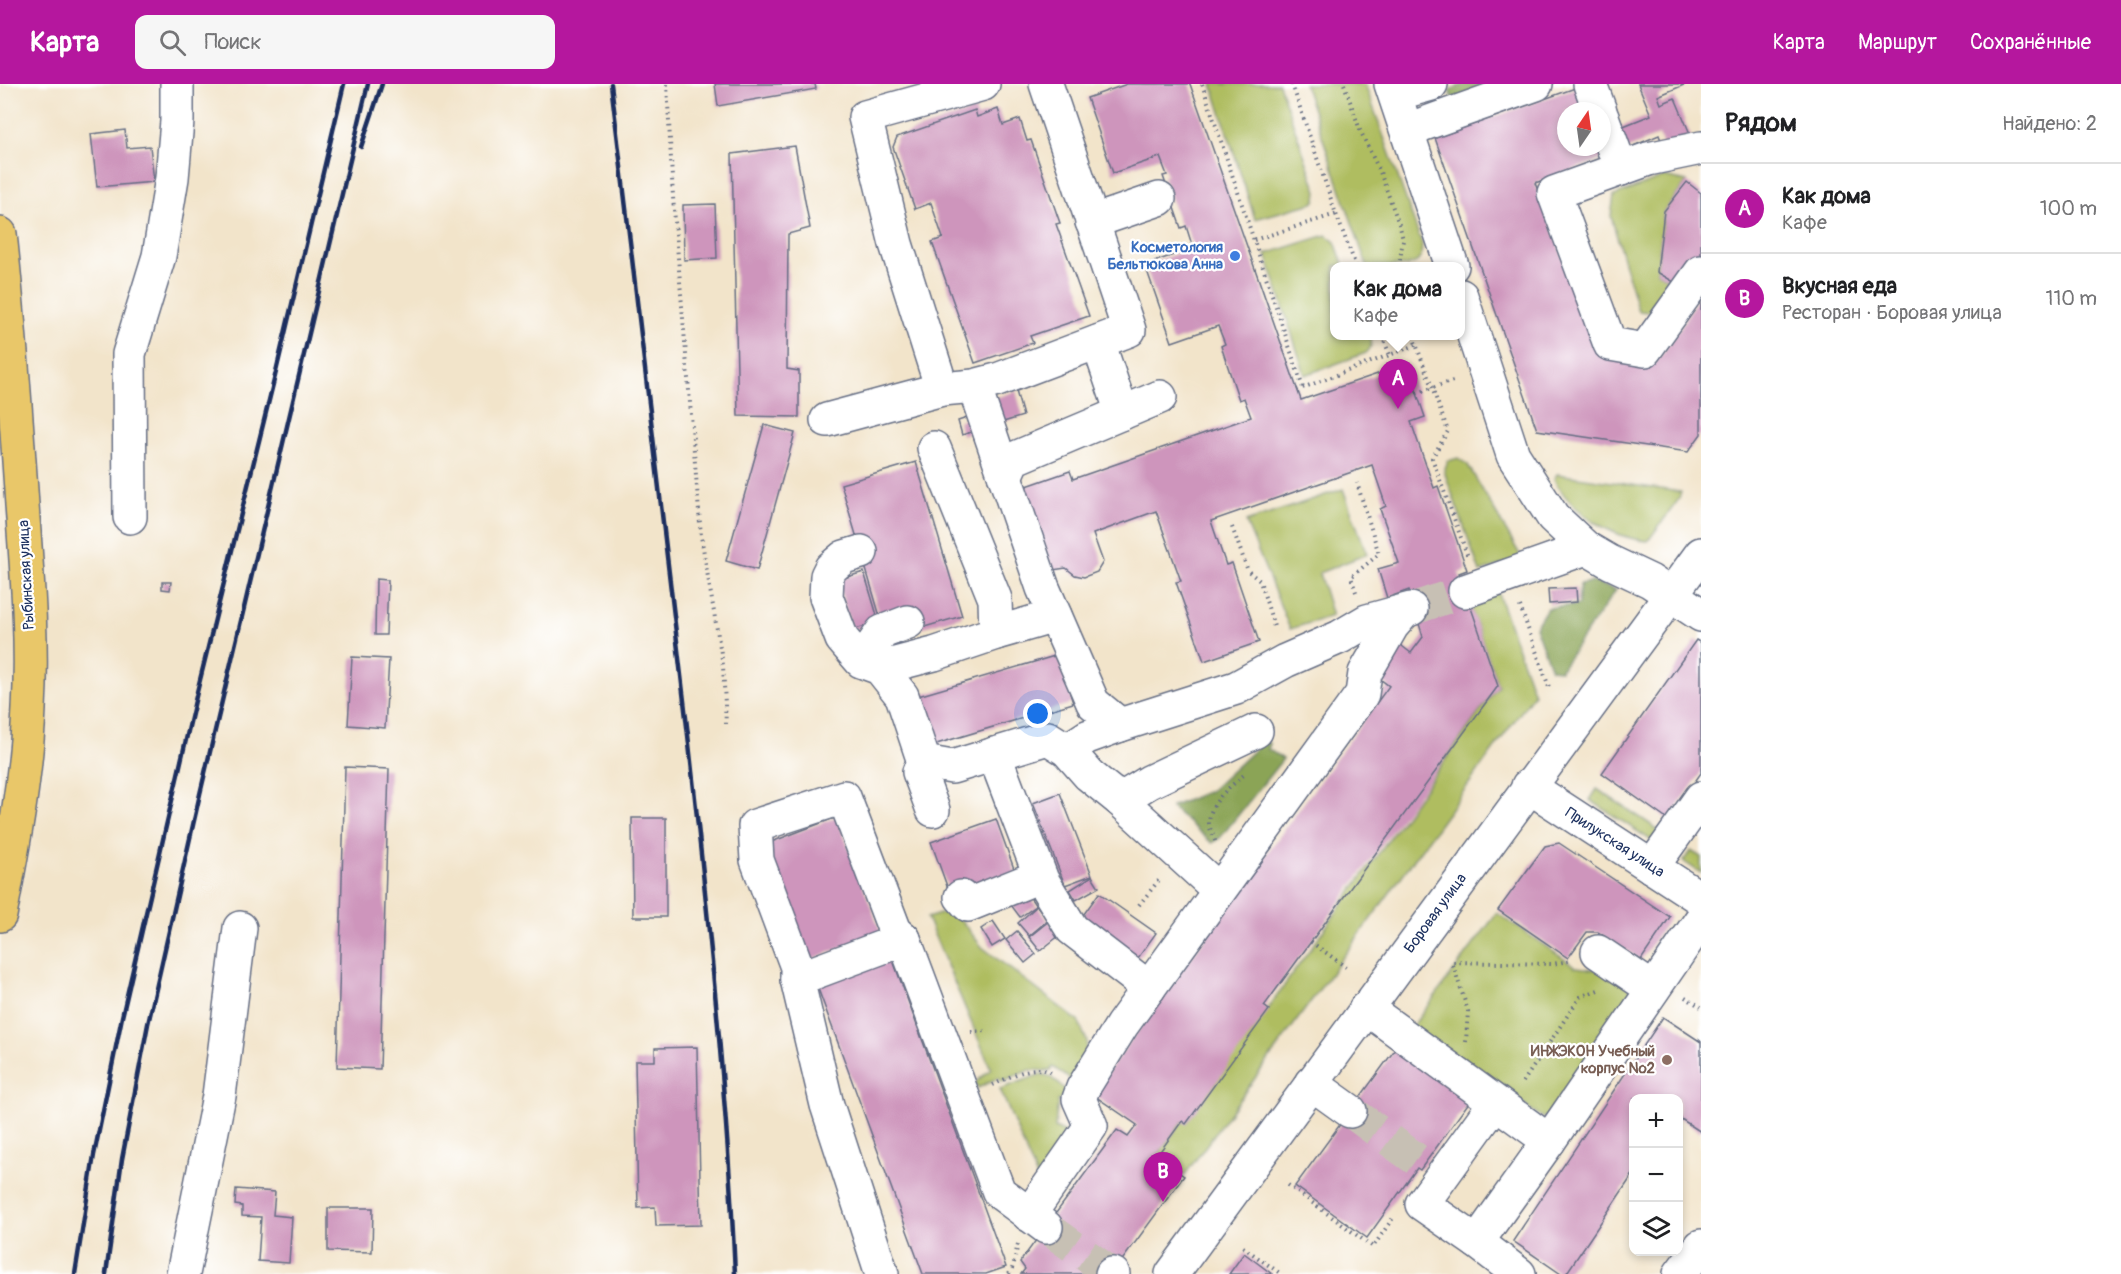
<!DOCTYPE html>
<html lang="ru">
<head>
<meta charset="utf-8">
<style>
  body { margin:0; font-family:Pangolin,sans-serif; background:#f6f6f6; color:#202124 }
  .controls { position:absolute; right:18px; bottom:18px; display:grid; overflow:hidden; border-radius:12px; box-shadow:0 3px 9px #0003 }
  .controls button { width:54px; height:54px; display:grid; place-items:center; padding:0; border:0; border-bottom:2px solid #e0e0e0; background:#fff; color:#202124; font:30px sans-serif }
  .compass { position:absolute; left:1557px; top:18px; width:54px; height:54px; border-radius:50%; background:#fff; box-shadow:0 3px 9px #0003; rotate:13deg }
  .you { position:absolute; left:1038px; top:630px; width:21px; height:21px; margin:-15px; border:4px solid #fff; border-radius:50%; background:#1a73e8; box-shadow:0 0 0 9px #1a73e833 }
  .badge { display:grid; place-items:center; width:39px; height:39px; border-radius:50%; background:#b5179e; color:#fff; font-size:20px; font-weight:700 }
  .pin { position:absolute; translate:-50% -50px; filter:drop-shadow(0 2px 3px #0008) }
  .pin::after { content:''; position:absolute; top:32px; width:21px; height:18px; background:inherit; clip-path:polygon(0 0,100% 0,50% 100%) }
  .popup { position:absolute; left:1330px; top:178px; width:135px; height:78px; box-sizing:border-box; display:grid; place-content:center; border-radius:12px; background:#fff; filter:drop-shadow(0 2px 4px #0005); font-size:20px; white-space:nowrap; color:#757577 }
  .popup b { font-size:22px; color:#202124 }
  .popup::after { content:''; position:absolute; left:50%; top:100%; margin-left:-12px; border:12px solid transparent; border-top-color:#fff }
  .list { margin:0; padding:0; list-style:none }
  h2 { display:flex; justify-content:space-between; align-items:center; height:78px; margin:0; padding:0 24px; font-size:26px }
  h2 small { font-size:20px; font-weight:400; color:#757577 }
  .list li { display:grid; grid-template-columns:39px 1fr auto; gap:18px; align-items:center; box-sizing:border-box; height:90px; padding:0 24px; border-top:2px solid #e0e0e0 }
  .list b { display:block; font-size:22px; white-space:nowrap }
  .list p { margin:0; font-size:20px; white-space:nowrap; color:#757577 }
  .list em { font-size:20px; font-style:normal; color:#757577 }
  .icon { flex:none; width:33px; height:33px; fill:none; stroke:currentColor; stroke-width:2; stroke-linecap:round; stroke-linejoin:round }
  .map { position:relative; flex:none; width:1701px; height:1190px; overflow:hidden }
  header { display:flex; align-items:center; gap:36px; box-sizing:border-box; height:84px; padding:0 30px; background:#b5179e; color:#fff }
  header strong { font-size:28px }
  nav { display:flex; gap:33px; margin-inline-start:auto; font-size:21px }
  .search { width:420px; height:54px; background:#f6f6f6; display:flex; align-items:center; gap:15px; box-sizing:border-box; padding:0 21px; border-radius:12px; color:#757577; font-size:22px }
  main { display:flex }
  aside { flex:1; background:#fff }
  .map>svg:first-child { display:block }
</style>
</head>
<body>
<header>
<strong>Карта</strong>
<div class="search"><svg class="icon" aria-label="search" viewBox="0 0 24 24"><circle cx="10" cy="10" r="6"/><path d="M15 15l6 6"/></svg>Поиск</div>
<nav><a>Карта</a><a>Маршрут</a><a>Сохранённые</a></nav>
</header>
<main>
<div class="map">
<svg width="1701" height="1190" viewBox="0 0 1701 1190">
  <rect width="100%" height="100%" fill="#fff"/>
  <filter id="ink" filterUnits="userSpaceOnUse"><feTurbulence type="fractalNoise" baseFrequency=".0167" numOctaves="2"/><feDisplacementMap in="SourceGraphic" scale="12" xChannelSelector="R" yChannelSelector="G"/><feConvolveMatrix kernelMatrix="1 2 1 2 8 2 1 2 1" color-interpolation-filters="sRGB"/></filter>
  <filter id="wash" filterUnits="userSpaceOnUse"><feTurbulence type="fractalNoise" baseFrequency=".008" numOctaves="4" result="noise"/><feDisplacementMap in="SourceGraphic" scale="24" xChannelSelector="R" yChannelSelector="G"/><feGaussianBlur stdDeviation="1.35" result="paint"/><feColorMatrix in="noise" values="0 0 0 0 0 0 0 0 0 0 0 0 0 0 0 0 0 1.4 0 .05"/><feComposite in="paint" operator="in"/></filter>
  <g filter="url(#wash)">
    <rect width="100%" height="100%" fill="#f2e4ca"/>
    <g fill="#afbd60" stroke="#65765f" stroke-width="1.5">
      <path d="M1212 0H1279L1317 107 1316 116 1313 119 1255 135Z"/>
      <path d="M1304 0H1365L1422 160 1421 173 1417 178 1407 182H1367Z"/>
      <path d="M1664 93 1687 98 1664 127 1657 188 1679 201 1660 229 1638 227 1611 132 1614 112Z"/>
      <path d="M1326 151 1335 158 1344 182H1335V252H1370C1373 259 1372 264 1366 269L1305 291 1266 170Z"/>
      <path d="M1458 374 1468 381 1522 474 1480 488 1444 387 1448 377Z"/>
      <path d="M1557 390 1681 408 1679 415 1648 457C1611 454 1571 428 1554 395Z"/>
      <path d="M1343 405 1367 470 1319 489 1332 532 1290 545 1246 438Z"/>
      <path d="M1496 504 1534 610 1184 1092 1156 1073 1182 1037 1186 1039 1498 602 1467 514Z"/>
      <path d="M1597 705 1662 748 1655 759 1590 716Z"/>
      <path d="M1691 767 1701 773V789L1683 777Z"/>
      <path d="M953 826 982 863 1078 937 1087 957 1085 980 1074 998 1053 983 1050 987 1030 986 1002 997 999 993 978 1004 975 999 991 985 927 834Z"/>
      <path d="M1497 829 1576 883 1601 886 1633 906 1550 1032 1543 1034 1412 943Z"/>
      <path d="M1041 990 1049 992 1070 1009 1058 1017 1055 1044 1070 1051 1038 1096 1000 1005Z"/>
    </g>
    <g fill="#8ba456" stroke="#536a5a" stroke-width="1.5">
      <path d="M1465 0H1516L1456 23 1449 6Z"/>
      <path d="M1593 498 1616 506 1560 586 1551 585 1535 543 1547 524 1578 521 1580 500Z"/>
      <path d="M1265 656 1270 660 1268 665 1283 675 1220 754 1212 759 1171 723 1211 706Z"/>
    </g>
    <g id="blocks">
      <g fill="#ce95bc">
        <path d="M715 0H815L816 5 718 22Z"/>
        <path d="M1127 0H1190L1301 316 1407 280 1425 333 1411 338 1434 404 1438 402 1467 486 1459 489 1498 602 1264 922 1269 926 1186 1040 1182 1037 1156 1073 1184 1092 1112 1190H1021L1025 1185 1020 1178 1117 1046 1128 1053 1137 1041 1092 1010 1389 602 1375 591 1398 559 1411 569 1423 553 1409 506 1387 514 1378 485 1399 479 1380 425 1386 422 1372 381 1211 437 1226 481 1232 479 1259 558 1204 577 1176 498 1181 497 1156 427 1093 450 1103 478 1097 488 1084 493 1075 491 1066 484 1053 486 1024 403 1070 387 1073 395 1251 333 1244 314 1239 316 1221 262 1225 260 1218 242 1172 258 1145 181 1193 164 1186 142 1181 144 1163 92 1167 91 1160 73 1113 89 1087 14Z"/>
        <path d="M1638 0H1686L1658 12 1661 20 1675 14 1691 52 1664 64 1659 51 1624 66 1616 45 1651 31Z"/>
        <path d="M1578 3 1587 27H1566V63H1599L1603 75 1535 99 1600 272 1655 280 1676 251 1701 208V350L1688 368 1537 346 1435 54Z"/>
        <path d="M998 25 1003 41 1020 35 1027 57 1031 56 1060 139 1056 140 1089 232 1030 252 1033 259 975 279 932 158 943 154 931 119 915 125 893 63 897 53 975 26 977 33Z"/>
        <path d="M125 46 127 64 150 62 154 98 97 103 91 50Z"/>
        <path d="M795 62 810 144 788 150 787 285 799 287V333L738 332 732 70Z"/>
        <path d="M1687 98 1701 109V171L1679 201 1657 188 1664 127Z"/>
        <path d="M715 120 717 174 684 176 683 121Z"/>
        <path d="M1016 307 1023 332 1000 339 992 315Z"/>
        <path d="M973 332 977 346 962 351 958 337Z"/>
        <path d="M764 341 795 349 757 486 726 477Z"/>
        <path d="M916 378 962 532 911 547 881 536 841 400Z"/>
        <path d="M864 488 879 538 852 546 837 496Z"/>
        <path d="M376 495 388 496 386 551H375Z"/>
        <path d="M162 498H171L170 506 162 505Z"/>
        <path d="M1576 504 1577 518 1549 520 1548 505Z"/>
        <path d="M1696 556 1701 559V689L1668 736 1602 689Z"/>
        <path d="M1058 571 1073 619 933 661 918 612Z"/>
        <path d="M352 573 389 575 385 644 348 641Z"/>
        <path d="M345 683 389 685 380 985 337 983Z"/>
        <path d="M1060 709 1092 791 1065 801 1033 719Z"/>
        <path d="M837 733 881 849 809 876 766 760Z"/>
        <path d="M632 734H666V833H633Z"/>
        <path d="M996 735 1017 793 952 816 931 758Z"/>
        <path d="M1559 759 1670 833 1641 876 1598 848H1587L1568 874 1498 826 1545 762Z"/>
        <path d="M1092 792 1099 803 1076 816 1070 806Z"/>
        <path d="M1027 809 1036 822 1020 833 1011 821Z"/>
        <path d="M1099 809 1156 849 1138 874 1081 834Z"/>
        <path d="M1037 822 1048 836 1029 852 1018 839Z"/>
        <path d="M993 837 1005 855 992 863 981 845Z"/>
        <path d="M1049 837 1060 851 1040 867 1029 853Z"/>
        <path d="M1017 847 1036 870 1025 879 1006 856Z"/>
        <path d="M891 871 1006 1183 986 1190H923L816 899Z"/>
        <path d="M1663 933 1701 958V1048L1678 1033V1014H1634V1089L1566 1190H1561L1513 1157Z"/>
        <path d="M697 963 701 1141 656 1142 655 1123 638 1124 635 977H655V964Z"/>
        <path d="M1396 964 1470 1017 1420 1086 1417 1084 1367 1154 1295 1102Z"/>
        <path d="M236 1105 275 1108 273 1131 292 1133 289 1179 258 1177 261 1133 242 1132V1122L235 1121Z"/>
        <path d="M328 1124H373L372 1168 328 1167Z"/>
        <path d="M1244 1169 1272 1190H1229Z"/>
      </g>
    </g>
  </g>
  <g filter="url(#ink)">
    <use href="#blocks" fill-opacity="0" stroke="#666e84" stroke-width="1.5"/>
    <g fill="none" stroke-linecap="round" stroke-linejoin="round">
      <g stroke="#c7c0b4" stroke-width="33" stroke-dasharray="33 16" stroke-linecap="butt">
        <path d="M1415 524 1465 507"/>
        <path d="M1350 1027 1424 1081"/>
        <path d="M1046 1143 1112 1190"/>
      </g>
      <defs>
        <g id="minor">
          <path d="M1391 0 1452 182"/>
          <path d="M1590 0 1600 27"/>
          <path d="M1395 10 1431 0"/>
          <path d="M1602 33 1621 85"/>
          <path d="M1407 46 1536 0"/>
          <path d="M1701 64 1648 75 1554 109 1610 260 1645 266 1701 188"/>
          <path d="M1092 138 1159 115"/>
          <path d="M1461 212 1513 371 1553 433 1586 464 1610 478 1650 497 1701 531"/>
          <path d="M1098 258 1122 329"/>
          <path d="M974 302 1043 504 1080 589 1093 619 1120 641 1236 604 1285 577 1340 553 1367 537 1411 525"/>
          <path d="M942 305 896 160 865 33 983 0"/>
          <path d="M827 336 942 305 974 302 997 296 1129 246 1046 0"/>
          <path d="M1005 393 1013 375 1160 313"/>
          <path d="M130 433 129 270 159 172 172 94 177 37V0"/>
          <path d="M861 468 844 473 831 484 827 492 826 513 842 555 861 577 880 584 902 612 924 678 952 683 1048 654 1067 666 1089 691 1120 716 1219 806"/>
          <path d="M1465 507 1586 464"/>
          <path d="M908 538 882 548 873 561 880 584 934 570 996 549 995 515 934 364"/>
          <path d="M996 549 1055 532"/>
          <path d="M1067 666 1087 653 1120 641"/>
          <path d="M994 670 1042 796 1072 845 1149 904"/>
          <path d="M924 678 919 688 933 726"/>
          <path d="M1528 702 1701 815"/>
          <path d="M1120 716 1149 698 1256 647"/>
          <path d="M1652 783 1701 714"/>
          <path d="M961 813 968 821 1040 792"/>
          <path d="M1598 868 1653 905"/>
          <path d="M797 895 904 855"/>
          <path d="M1366 924 1549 1057 1701 836"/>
          <path d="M1311 999 1350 1027"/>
          <path d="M1029 1131 1091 1042 1079 1015 1083 1004 1122 941 1362 610 1365 589 1392 542 1405 527"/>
          <path d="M1477 1158 1422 1120 1495 1019"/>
          <path d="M183 1190 219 1012 240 844"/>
          <path d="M882 1190 827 1021 797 895V883L757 776 755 742 844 713 895 847 904 855 999 1108 1046 1143"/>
          <path d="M1112 1190H1113"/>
          <path d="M1172 1190 1701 470"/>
          <path d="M1519 1190 1477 1158 1549 1057"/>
          <path d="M1680 1190 1701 1162"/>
        </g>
        <path id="major" d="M0 150C10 240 16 331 22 421 27 489 33 557 29 625 26 695 13 763 0 831"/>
      </defs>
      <use href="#minor" stroke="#666e84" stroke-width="36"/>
      <use href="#major" stroke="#666e84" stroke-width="36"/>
      <g stroke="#666e84" stroke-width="4" stroke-dasharray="1.5 4.5" stroke-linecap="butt">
        <path d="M667 0 673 113 701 452 723 581 726 640"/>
        <path d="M1202 0 1303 304"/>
        <path d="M1292 0 1336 130 1356 182"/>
        <path d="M1344 0 1360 46 1380 88 1400 143 1403 156 1399 182"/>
        <path d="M1254 156 1336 130"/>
        <path d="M1382 252 1390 271"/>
        <path d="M1413 252 1448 347 1432 374 1468 473"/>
        <path d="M1297 306 1416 261"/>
        <path d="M1417 309 1456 296"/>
        <path d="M1232 443 1248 487 1260 497 1275 546"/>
        <path d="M1356 508 1351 493 1379 470 1357 399"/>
        <path d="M1520 522 1550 606"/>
        <path d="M1215 757C1214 752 1209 744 1209 739 1209 718 1231 702 1245 690"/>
        <path d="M1139 821 1159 796"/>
        <path d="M1311 858 1346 883"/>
        <path d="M1685 913 1701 923"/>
        <path d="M971 948 986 947"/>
        <path d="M1699 957 1701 955"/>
        <path d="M1466 958 1468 927 1452 878 1552 880 1569 877"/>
        <path d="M1523 998 1580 913 1598 906"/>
        <path d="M993 1001C1010 993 1036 977 1053 990"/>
        <path d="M1288 1101 1373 1163 1393 1134"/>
        <path d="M1243 1163 1281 1190"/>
        <path d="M1009 1190C1015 1182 1015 1170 1018 1160"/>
      </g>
      <use href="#minor" stroke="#fff" stroke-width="33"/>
      <use href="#major" stroke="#e9c769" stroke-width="33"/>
      <g stroke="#1b2f5e" stroke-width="4.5">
        <path d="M611 0C637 217 664 434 688 651 708 830 727 1009 735 1190"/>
        <path d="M361 63 382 0"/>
        <path d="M75 1190 94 1071 122 933 197 608 275 292 344 0"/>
        <path d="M106 1190 122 1075 148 940 200 710 368 0"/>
      </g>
    </g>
  </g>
  <circle fill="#3f7fe0" stroke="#fff" stroke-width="2" cx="1235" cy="172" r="6"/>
  <circle fill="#8d6e63" stroke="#fff" stroke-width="2" cx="1667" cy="976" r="6"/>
  <g text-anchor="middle" stroke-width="4.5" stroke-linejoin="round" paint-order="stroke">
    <g font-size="15" font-weight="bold" fill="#366cbe" stroke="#fff" text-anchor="end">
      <text x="1223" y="168">Косметология<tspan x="1223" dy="17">Бельтюкова Анна</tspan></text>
    </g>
    <g font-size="15" fill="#1b2f5e" stroke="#fff">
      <text transform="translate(26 491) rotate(-93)" y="5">Рыбинская улица</text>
      <text transform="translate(1615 758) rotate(33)" y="5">Прилукская улица</text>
      <text transform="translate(1435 829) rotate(-54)" y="5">Боровая улица</text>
    </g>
    <g font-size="15" font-weight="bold" fill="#785e54" stroke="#fff" text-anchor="end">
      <text x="1655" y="972">ИНЖЭКОН Учебный<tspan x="1655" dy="17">корпус №2</tspan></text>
    </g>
  </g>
</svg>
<div class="controls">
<button>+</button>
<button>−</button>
<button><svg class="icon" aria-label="layers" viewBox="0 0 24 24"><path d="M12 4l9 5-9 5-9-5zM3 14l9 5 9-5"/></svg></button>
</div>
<svg class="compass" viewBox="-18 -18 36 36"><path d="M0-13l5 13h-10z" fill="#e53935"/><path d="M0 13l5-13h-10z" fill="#757577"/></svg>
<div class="you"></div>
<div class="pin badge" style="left:1398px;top:325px">A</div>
<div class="popup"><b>Как дома</b>Кафе</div>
<div class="pin badge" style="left:1163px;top:1118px">B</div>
</div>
<aside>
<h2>Рядом<small>Найдено: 2</small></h2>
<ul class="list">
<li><span class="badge">A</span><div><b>Как дома</b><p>Кафе</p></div><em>100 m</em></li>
<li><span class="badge">B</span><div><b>Вкусная еда</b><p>Ресторан · Боровая улица</p></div><em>110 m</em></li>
</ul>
</aside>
</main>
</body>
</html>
